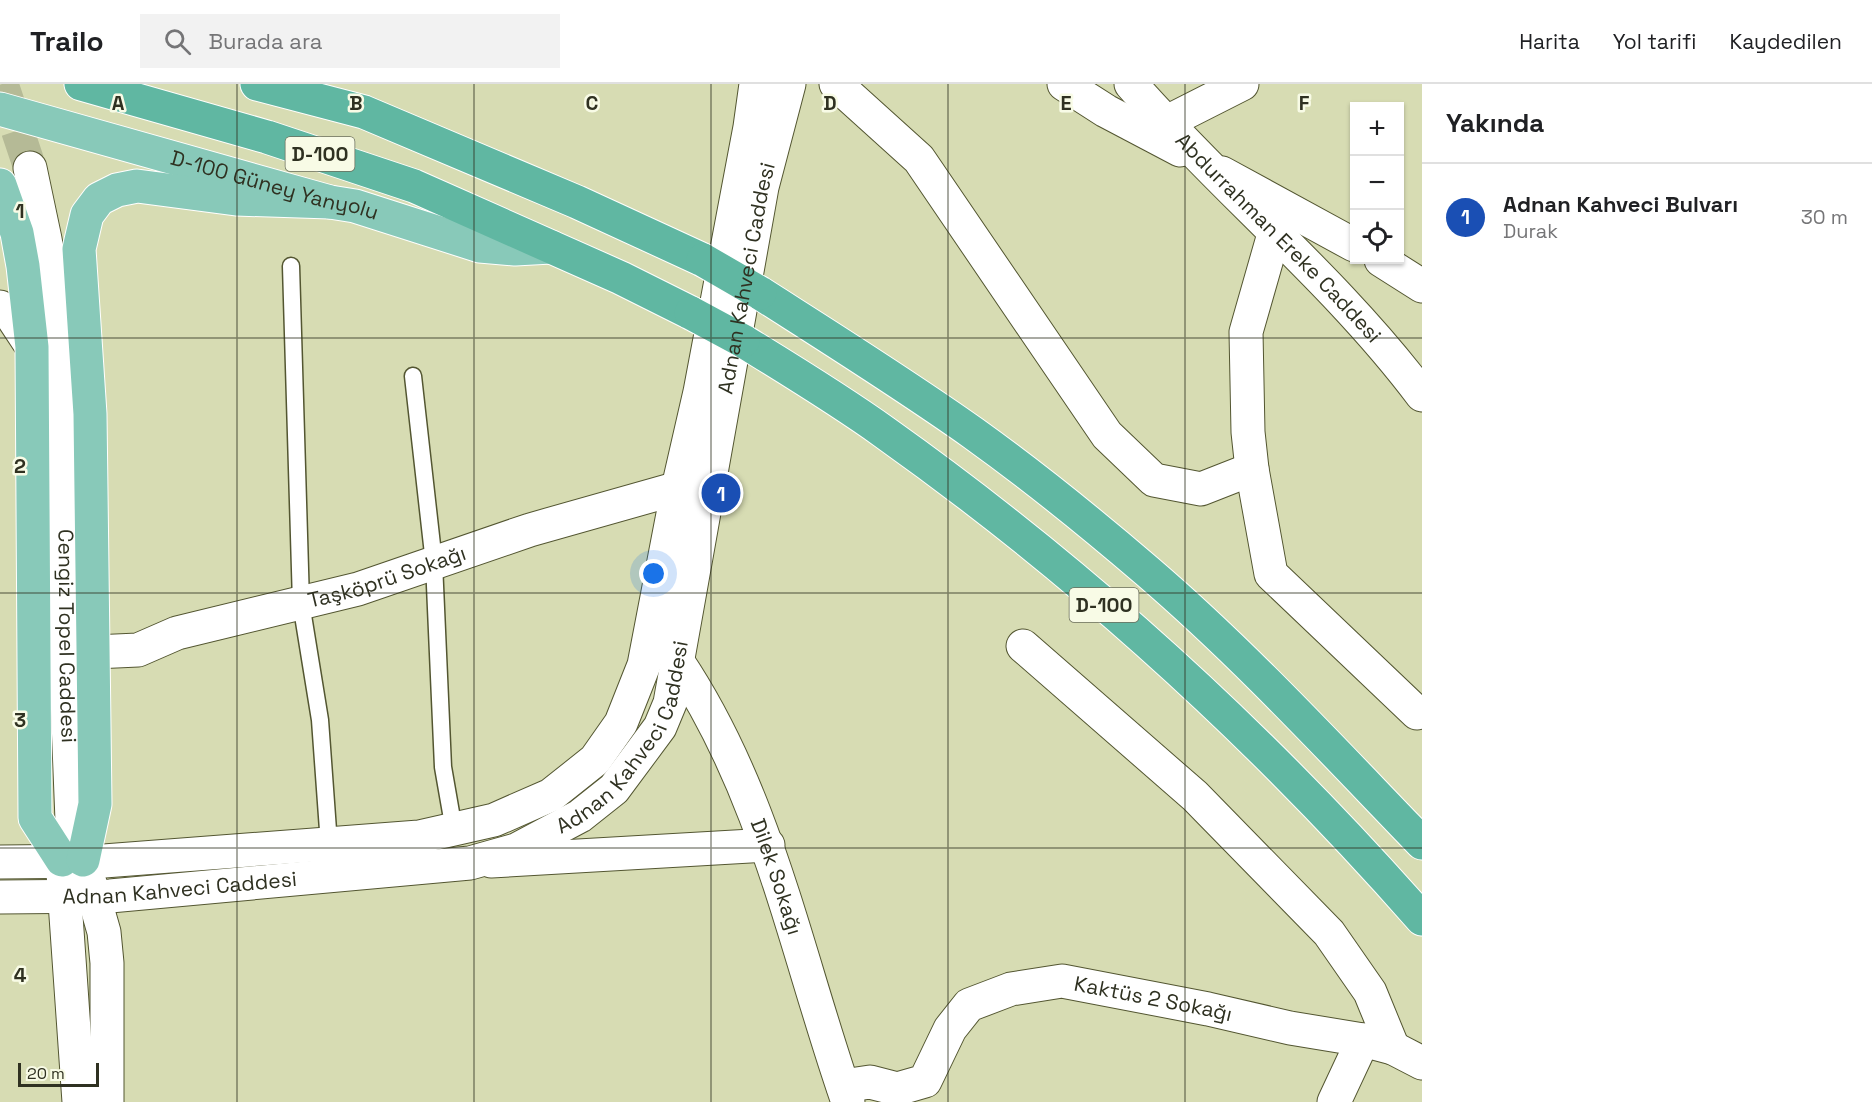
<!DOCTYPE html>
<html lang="tr">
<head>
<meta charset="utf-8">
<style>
  body { margin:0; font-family:"Space Grotesk",sans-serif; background:#f2f2f2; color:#202124 }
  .controls { position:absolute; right:18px; top:18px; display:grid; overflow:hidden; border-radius:0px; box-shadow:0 2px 4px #0004 }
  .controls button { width:54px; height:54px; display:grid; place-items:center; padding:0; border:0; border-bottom:2px solid #e0e0e0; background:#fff; color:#202124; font:30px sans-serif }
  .scale { position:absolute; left:18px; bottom:15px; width:81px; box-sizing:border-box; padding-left:6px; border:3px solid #2f3121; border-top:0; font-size:16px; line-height:21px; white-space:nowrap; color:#2f3121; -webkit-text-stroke:4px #f8fbe6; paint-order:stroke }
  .you { position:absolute; left:654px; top:490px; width:21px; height:21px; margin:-15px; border:4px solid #fff; border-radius:50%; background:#1a73e8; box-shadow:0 0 0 9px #1a73e833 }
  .badge { display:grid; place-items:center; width:39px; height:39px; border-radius:50%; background:#111827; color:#fff; font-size:20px; font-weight:700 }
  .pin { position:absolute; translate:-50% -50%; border:3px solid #fff; box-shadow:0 2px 6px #0006 }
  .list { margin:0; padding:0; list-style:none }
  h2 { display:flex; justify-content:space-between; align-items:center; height:78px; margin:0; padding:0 24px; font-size:26px }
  h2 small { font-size:20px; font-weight:400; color:#757577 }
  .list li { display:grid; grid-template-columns:39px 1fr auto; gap:18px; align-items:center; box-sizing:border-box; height:108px; padding:0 24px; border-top:2px solid #e0e0e0 }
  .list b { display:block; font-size:22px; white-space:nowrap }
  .list p { margin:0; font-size:20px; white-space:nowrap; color:#757577 }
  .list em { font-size:20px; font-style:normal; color:#757577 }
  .icon { flex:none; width:33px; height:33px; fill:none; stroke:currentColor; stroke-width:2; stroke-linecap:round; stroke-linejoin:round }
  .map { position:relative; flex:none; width:1422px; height:1018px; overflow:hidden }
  header { display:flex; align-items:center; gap:36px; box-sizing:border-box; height:84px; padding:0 30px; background:#fff; border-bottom:2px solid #e0e0e0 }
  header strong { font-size:28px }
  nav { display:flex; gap:33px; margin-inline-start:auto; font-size:21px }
  .search { width:420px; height:54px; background:#f2f2f2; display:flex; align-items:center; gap:15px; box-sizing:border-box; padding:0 21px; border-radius:0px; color:#757577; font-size:22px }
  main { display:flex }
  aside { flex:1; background:#fff }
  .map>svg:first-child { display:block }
</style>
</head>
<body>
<header>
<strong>Trailo</strong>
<div class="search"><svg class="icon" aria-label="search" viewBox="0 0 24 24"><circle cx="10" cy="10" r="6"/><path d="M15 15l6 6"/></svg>Burada ara</div>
<nav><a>Harita</a><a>Yol tarifi</a><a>Kaydedilen</a></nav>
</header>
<main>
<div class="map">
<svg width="1422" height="1018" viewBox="0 0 1422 1018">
  <rect width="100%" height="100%" fill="#d7dcb3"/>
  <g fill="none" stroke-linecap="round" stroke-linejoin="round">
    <path stroke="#b5ba96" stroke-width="33" stroke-dasharray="33 16" stroke-linecap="butt" d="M2 0 30 84"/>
    <defs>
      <g id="service">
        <path d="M291 182 301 519 320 636 329 760"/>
        <path d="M413 292 434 479 443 683 454 746"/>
      </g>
      <g id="minor">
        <path d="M836 0 919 75 1107 351 1154 396 1201 405 1252 385"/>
        <path d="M1165 39 1242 0"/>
        <path d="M1222 89 1354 161"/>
        <path d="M1274 150 1246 248 1248 348 1252 385 1271 490 1417 629"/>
        <path d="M1381 176 1422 202"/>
        <path d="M0 223 11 231 32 263"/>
        <path d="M1023 562 1195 712 1329 849 1370 908 1393 964"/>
        <path id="s1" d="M94 568 138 566 177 549 358 505 530 446 678 404"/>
        <path id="s2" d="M678 578C767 711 796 869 848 1018"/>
        <path d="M491 777 768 761"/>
        <path id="s3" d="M843 1002 870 998 897 1005 925 997 950 945 969 921 1011 905 1062 897 1208 925 1290 944 1363 956 1393 964 1422 979"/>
        <path d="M1334 1018 1363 956"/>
      </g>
      <g id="secondary">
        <path d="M1064 0 1106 27 1180 66"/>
        <path id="s4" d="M1131 0C1225 107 1337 198 1422 311"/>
        <path id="s5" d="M30 84 45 155 58 227 64 300 67 612 72 736 104 848 107 879V1018"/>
        <path d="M0 778 104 777 419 753 494 736 551 711 595 676 621 639 644 581 678 404 700 308 750 43 756 0"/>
        <path d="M63 789 79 1018"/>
        <path id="s6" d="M0 813 110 812 470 779 516 766 580 732 614 705 660 643 670 619 762 103 789 0"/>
      </g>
      <g id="primary">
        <path id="s7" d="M0 25 330 118 355 122 480 162 515 165 551 163"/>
        <path d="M0 101 17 149 23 182 32 263 35 734 62 776"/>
        <path d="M83 776 95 720 90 330 79 165 87 131 99 115 117 106 137 102 236 115 330 118"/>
      </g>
      <g id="trunk">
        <path d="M81 0 267 53 414 102 621 194 691 229"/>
        <path d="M257 0 364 28 577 118 703 176"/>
        <path d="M760 209C832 255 904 300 973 349 1033 392 1091 439 1147 487 1245 571 1333 667 1422 759"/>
        <path d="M743 257C790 286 838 315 884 348 1081 488 1262 653 1422 835"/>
      </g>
    </defs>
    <use href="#service" stroke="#535631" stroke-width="19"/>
    <use href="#minor" stroke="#535631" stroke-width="35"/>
    <use href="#secondary" stroke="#535631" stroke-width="35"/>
    <use href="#primary" stroke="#fff" stroke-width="35"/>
    <use href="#trunk" stroke="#fff" stroke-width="35"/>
    <use href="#service" stroke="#fff" stroke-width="16"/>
    <use href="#minor" stroke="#fff" stroke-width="33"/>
    <use href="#secondary" stroke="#fff" stroke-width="33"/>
    <use href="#primary" stroke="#88c9b9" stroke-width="33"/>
    <use href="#trunk" stroke="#60b7a2" stroke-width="33"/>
    <defs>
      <g id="trunk-bridge">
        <path d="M703 176 760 209"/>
        <path d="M691 229 743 257"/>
      </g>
    </defs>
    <use href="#trunk-bridge" stroke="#fff" stroke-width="35" stroke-linecap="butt"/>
    <use href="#trunk-bridge" stroke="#60b7a2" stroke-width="33"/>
  </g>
  <path fill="none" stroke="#2f3121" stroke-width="1.5" stroke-opacity="0.55" d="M237 0V1018M474 0V1018M711 0V1018M948 0V1018M1185 0V1018M0 254H1422M0 509H1422M0 764H1422"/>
  <g text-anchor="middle" stroke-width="5" stroke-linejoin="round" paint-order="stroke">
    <g fill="#f8fbe6" stroke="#6b6e5c" stroke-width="1.5">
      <rect x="285.5" y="53" width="69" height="34" rx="4.5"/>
      <rect x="1069.5" y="504" width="69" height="34" rx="4.5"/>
    </g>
    <g font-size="20" font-weight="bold" fill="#2f3121">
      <text x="320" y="77">D-100</text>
      <text x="1104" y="528">D-100</text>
    </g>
    <g font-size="21" fill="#2f3121" stroke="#f8fbe6">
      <text dy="7" stroke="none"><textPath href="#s7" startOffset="285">D-100 Güney Yanyolu</textPath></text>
      <text dy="7" stroke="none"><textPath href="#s4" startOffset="213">Abdurrahman Ereke Caddesi</textPath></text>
      <text dy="7" stroke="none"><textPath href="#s6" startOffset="1170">Adnan Kahveci Caddesi</textPath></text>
      <text dy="7" stroke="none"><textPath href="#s1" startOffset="304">Taşköprü Sokağı</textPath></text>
      <text dy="7" stroke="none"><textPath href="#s5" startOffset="471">Cengiz Topel Caddesi</textPath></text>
      <text dy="7" stroke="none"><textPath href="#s6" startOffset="684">Adnan Kahveci Caddesi</textPath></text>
      <text dy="7" stroke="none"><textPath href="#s2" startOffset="237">Dilek Sokağı</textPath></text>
      <text dy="7" stroke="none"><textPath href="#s6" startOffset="180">Adnan Kahveci Caddesi</textPath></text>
      <text dy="7" stroke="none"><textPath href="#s3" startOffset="362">Kaktüs 2 Sokağı</textPath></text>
    </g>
  </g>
  <g font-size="20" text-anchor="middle" font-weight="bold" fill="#2f3121" stroke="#f8fbe6" stroke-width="5" stroke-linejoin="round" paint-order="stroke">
    <text x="118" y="26">A</text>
    <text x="356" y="26">B</text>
    <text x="592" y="26">C</text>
    <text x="830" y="26">D</text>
    <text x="1066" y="26">E</text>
    <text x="1304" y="26">F</text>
    <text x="20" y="134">1</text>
    <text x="20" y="389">2</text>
    <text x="20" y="643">3</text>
    <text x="20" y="898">4</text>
  </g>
</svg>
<div class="controls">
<button>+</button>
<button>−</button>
<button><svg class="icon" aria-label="locate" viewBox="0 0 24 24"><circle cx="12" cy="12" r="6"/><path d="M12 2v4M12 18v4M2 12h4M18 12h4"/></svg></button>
</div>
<div class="scale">20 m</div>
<div class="you"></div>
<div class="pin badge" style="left:721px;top:409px;background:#1a4fb4">1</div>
</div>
<aside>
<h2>Yakında<small></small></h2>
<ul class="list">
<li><span class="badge" style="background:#1a4fb4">1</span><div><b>Adnan Kahveci Bulvarı</b><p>Durak</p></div><em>30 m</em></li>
</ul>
</aside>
</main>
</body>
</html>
